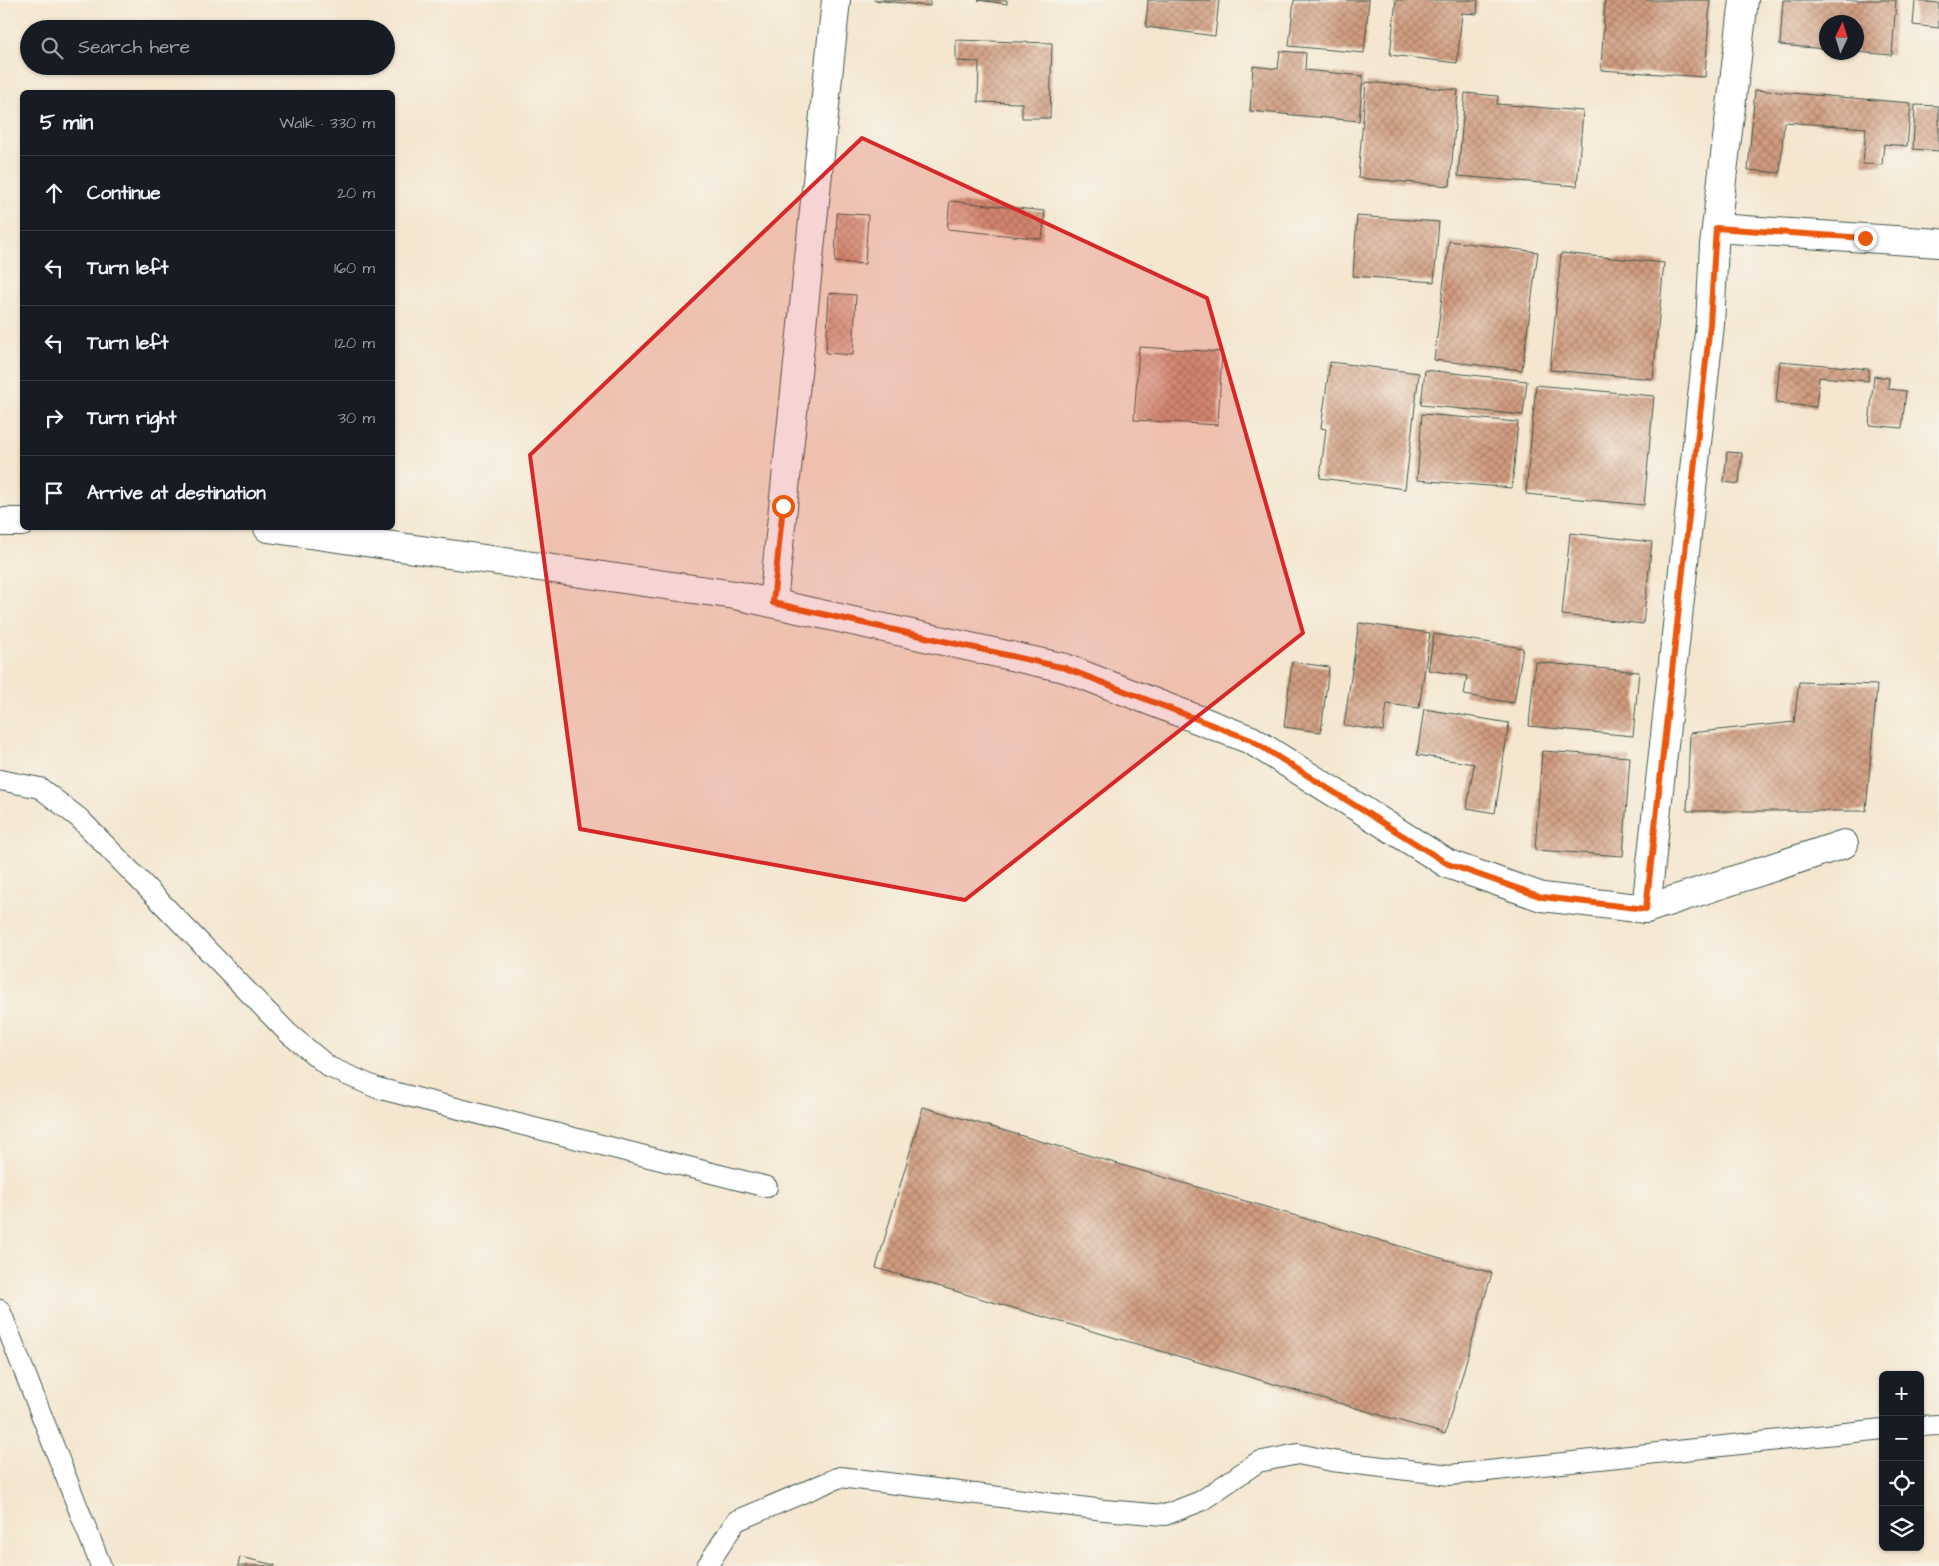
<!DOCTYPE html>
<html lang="en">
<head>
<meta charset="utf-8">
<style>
  body { margin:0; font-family:"Architects Daughter",sans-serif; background:#20242c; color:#f1f3f6 }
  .controls { position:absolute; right:15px; bottom:15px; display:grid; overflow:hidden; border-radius:8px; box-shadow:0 1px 4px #0004 }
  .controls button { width:45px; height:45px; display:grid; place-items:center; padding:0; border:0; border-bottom:1px solid #363941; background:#171b24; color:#f1f3f6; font:25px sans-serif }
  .compass { position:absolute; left:1819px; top:15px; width:45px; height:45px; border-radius:50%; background:#171b24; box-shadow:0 1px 4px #0004; rotate:4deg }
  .stop { position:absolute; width:15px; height:15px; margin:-11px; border:4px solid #ea580c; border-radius:50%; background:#fff }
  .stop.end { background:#ea580c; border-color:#fff; box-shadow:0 1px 5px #0008 }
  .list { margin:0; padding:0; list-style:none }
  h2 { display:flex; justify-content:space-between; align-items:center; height:65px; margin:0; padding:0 20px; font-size:21px }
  h2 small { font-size:16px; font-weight:400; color:#9ea1a6 }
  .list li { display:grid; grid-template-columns:32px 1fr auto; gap:15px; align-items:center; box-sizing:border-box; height:75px; padding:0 20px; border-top:1px solid #363941 }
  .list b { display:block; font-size:19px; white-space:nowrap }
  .list em { font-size:16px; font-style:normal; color:#9ea1a6 }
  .icon { flex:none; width:28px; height:28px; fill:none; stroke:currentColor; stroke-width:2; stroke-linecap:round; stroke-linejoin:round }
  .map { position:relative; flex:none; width:1939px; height:1566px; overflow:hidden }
  .search { position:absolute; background:#171b24; box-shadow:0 1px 4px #0004; left:20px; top:20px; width:375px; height:55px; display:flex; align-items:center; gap:12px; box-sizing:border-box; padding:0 18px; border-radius:28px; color:#9ea1a6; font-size:19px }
  .panel { position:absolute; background:#171b24; box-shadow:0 1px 4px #0004; left:20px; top:90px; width:375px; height:440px; border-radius:8px }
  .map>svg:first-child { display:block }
</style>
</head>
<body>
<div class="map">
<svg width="1939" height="1566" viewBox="0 0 1939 1566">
  <defs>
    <pattern id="building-cross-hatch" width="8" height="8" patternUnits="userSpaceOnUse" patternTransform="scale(1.25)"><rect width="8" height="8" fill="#d19c7f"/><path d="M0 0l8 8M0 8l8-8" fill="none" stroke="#a98069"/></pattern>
  </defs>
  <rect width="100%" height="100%" fill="#f7f3e8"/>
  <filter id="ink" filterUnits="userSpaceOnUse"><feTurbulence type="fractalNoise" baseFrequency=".02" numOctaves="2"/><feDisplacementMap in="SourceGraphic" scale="10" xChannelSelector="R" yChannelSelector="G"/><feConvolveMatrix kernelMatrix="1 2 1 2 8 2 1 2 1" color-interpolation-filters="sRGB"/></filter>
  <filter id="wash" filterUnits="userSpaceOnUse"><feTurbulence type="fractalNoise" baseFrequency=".0096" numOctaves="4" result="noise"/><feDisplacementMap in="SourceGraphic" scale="20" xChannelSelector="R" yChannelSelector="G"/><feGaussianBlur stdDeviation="1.12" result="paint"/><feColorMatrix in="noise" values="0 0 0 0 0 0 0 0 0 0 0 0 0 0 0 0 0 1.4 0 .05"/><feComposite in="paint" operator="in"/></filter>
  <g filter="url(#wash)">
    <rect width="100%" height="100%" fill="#f4e6cf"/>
    <g id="blocks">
      <g fill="url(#building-cross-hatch)">
        <path d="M874 0H930V6Z"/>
        <path d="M978 0H1007V4Z"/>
        <path d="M1148 0H1219L1215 36 1146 27Z"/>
        <path d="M1294 0H1369L1364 53 1289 46Z"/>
        <path d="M1396 0H1478L1477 14 1462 13 1457 63 1390 55Z"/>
        <path d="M1605 0H1710L1705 77 1601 70Z"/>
        <path d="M1783 0H1896L1892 55 1856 52V22H1826V49L1780 45Z"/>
        <path d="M1915 1 1939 3V28L1913 25Z"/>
        <path d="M956 40 1052 43 1050 118H1022V103L978 102 979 62 956 61Z"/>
        <path d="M1280 51 1306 53 1305 70 1363 76 1359 121 1250 111 1253 66 1278 69Z"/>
        <path d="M1366 82 1458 90 1450 186 1358 178Z"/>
        <path d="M1755 90 1911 103 1907 146 1884 144 1882 165 1863 164 1866 128 1784 122 1780 173 1748 170Z"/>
        <path d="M1465 93 1498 96 1497 104 1583 111 1577 186 1458 176Z"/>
        <path d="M1915 105 1939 106V151L1913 149Z"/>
        <path d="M950 201 1045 211 1042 239 947 229Z"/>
        <path d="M837 213 868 215 865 264 835 262Z"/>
        <path d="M1357 216 1439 222 1434 282 1353 276Z"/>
        <path d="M1449 241 1538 252 1522 370 1434 360Z"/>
        <path d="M1561 253 1664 263 1653 379 1550 370Z"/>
        <path d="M829 293 856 295 853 355 826 353Z"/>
        <path d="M1139 347 1222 352 1218 425 1134 420Z"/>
        <path d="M1780 361 1869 369 1868 381 1819 377 1816 407 1776 403Z"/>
        <path d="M1330 362 1419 373 1405 489 1320 478 1326 429 1321 428Z"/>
        <path d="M1425 370 1527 381 1523 415 1421 405Z"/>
        <path d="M1874 376 1889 378 1888 389 1906 391 1902 428 1869 425Z"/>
        <path d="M1536 385 1654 396 1644 505 1526 494Z"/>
        <path d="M1422 414 1518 422 1512 488 1417 480Z"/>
        <path d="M1727 452 1742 453 1739 484 1724 482Z"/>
        <path d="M1570 533 1652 542 1643 624 1562 615Z"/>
        <path d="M1359 623 1430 633 1419 708 1387 704 1383 731 1344 725Z"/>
        <path d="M1434 634 1523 648 1514 703 1464 695 1467 676 1428 670Z"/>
        <path d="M1292 662 1329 667 1321 732 1284 727Z"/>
        <path d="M1535 662 1639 672 1633 736 1529 726Z"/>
        <path d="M1799 682 1877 685 1866 811H1687L1690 733 1794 722Z"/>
        <path d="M1424 709 1509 723 1495 813 1467 808 1474 764 1417 755Z"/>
        <path d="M1542 751 1630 757 1623 856 1535 850Z"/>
        <path d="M923 1107 1492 1273 1445 1434 876 1268Z"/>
        <path d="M240 1557 275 1565V1566H238Z"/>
      </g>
    </g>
  </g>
  <g filter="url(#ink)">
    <use href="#blocks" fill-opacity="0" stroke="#3f564b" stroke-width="1"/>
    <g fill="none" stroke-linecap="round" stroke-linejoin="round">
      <defs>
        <g id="lane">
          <path d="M0 780 40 788 79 818 288 1033 329 1067 377 1088 767 1187"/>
          <path d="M0 1310 101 1566"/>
          <path d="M1920 1426 1939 1425"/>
          <path d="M707 1566 736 1521 840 1477 1104 1510 1165 1515 1201 1501 1258 1462 1298 1454 1332 1461 1450 1475 1883 1429"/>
        </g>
        <g id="street">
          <path d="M1716 228 1939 243"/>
          <path d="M0 522H22"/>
          <path d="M268 528 735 595 1065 668 1251 740 1448 864 1542 897 1646 909 1844 844"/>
          <path d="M773 603 836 0"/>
          <path d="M1646 909 1710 324 1714 245 1744 0"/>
        </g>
      </defs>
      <use href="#lane" stroke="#3f564b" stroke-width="22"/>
      <use href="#street" stroke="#3f564b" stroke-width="30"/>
      <use href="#lane" stroke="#fff" stroke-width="20"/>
      <use href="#street" stroke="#fff" stroke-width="28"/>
    </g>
  </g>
  <g fill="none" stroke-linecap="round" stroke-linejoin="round" filter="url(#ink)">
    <path stroke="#ea580c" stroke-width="6" d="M783 506 773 603 1065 668 1251 740 1448 864 1542 897 1646 909 1710 324 1716 228 1865 238"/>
  </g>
  <path fill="#d62828" fill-opacity="0.2" stroke="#d62828" stroke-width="4" stroke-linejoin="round" d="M862 138 1207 298 1303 633 965 900 580 829 530 455Z"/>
</svg>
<div class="controls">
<button>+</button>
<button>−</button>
<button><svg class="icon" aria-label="locate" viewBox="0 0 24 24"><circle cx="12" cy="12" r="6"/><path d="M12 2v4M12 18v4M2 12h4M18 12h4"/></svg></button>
<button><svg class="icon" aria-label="layers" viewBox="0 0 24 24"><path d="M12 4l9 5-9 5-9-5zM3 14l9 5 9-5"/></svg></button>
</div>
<svg class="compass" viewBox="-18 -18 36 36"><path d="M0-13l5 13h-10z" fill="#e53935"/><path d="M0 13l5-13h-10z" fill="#9ea1a6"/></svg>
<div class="stop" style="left:783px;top:506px"></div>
<div class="stop end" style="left:1865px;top:238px"></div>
<div class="search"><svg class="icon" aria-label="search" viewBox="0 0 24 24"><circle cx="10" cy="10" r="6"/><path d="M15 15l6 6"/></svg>Search here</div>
<section class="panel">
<h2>5 min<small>Walk · 330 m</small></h2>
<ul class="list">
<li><svg class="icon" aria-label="ahead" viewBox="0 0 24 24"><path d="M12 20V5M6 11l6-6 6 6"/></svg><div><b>Continue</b></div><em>20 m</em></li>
<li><svg class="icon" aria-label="left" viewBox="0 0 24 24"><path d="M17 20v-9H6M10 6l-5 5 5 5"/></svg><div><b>Turn left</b></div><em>160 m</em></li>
<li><svg class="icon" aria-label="left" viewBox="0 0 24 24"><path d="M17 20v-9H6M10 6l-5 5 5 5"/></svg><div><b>Turn left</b></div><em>120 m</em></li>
<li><svg class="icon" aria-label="right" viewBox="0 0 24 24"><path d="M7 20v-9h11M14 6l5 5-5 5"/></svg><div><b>Turn right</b></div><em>30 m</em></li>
<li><svg class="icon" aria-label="arrive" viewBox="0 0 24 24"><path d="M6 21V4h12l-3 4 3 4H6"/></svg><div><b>Arrive at destination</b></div></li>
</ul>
</section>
</div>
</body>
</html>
